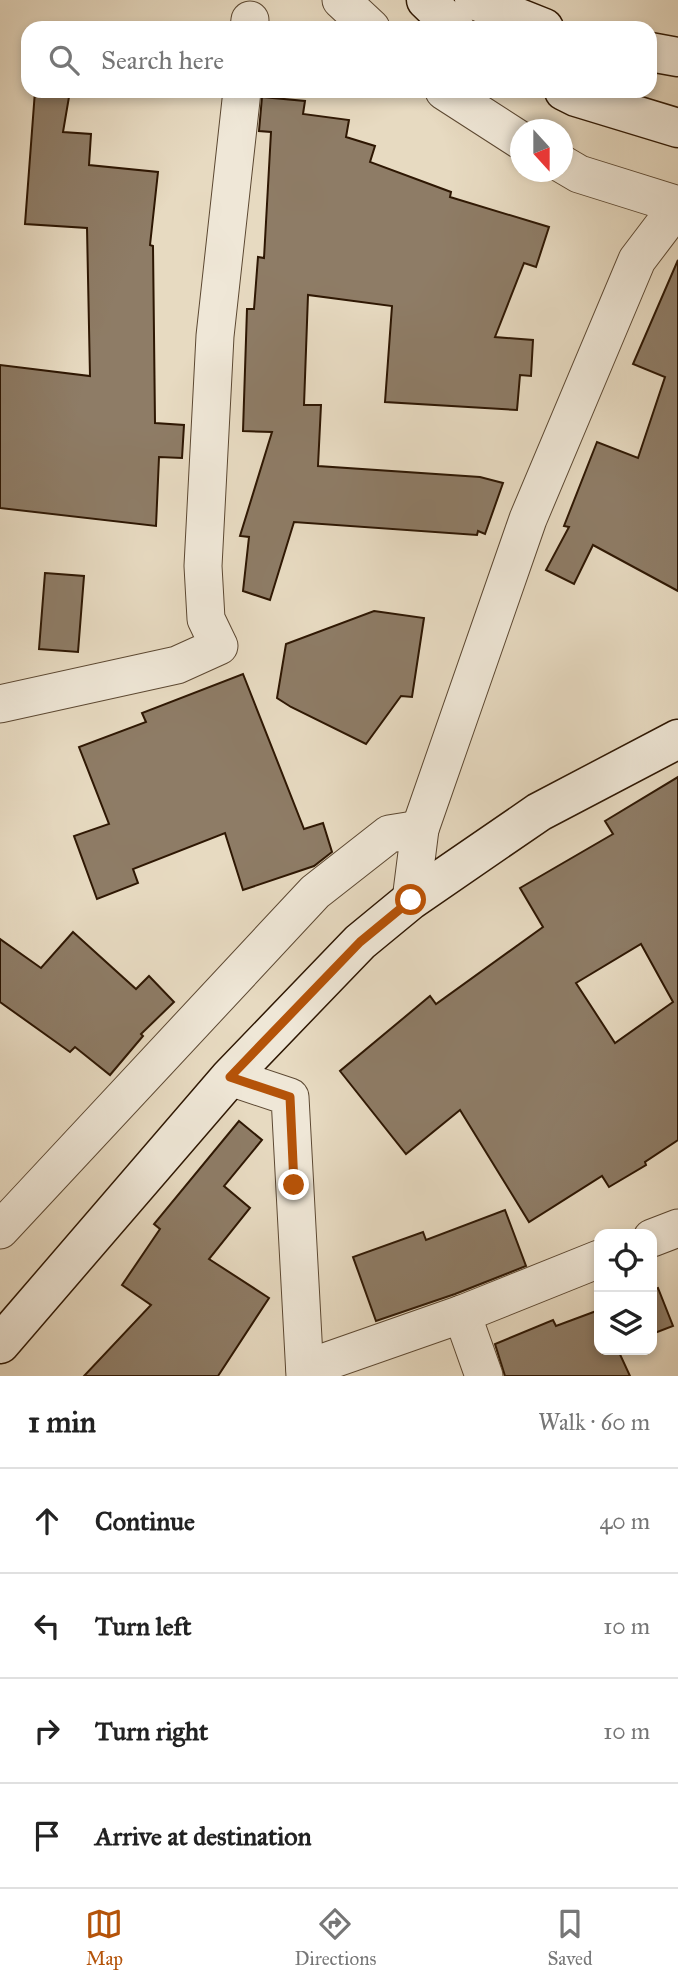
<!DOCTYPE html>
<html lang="en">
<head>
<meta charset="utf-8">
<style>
  body { margin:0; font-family:"IM FELL Great Primer",serif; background:#f2f2f2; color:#222 }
  .controls { position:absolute; right:21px; bottom:21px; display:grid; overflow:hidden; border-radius:14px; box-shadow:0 4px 10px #0003 }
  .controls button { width:63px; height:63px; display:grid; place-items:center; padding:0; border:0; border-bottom:2px solid #e0e0e0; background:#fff; color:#222; font:35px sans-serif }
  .compass { position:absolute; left:510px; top:119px; width:63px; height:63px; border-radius:50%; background:#fff; box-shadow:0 4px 10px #0003; rotate:159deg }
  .stop { position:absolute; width:21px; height:21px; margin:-16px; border:5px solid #b45309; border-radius:50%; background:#fff }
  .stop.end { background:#b45309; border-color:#fff; box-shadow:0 2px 7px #0008 }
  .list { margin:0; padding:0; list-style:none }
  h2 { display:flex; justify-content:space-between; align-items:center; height:91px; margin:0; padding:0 28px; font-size:30px }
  h2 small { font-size:23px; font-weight:400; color:#767676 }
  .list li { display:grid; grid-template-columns:46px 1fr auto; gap:21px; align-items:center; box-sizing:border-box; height:105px; padding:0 28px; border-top:2px solid #e0e0e0 }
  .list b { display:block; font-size:26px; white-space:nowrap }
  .list em { font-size:23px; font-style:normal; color:#767676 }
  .icon { flex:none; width:38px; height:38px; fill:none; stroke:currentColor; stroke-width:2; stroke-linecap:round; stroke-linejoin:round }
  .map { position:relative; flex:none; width:678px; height:1376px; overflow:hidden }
  .search { position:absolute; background:#fff; box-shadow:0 4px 10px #0003; left:21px; right:21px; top:21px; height:77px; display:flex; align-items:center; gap:18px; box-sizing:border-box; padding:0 24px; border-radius:21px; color:#767676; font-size:26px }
  .sheet { height:511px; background:#fff }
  nav { display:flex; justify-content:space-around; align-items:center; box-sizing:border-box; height:98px; border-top:2px solid #e0e0e0; background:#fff; font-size:19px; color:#767676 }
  nav a { display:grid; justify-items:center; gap:4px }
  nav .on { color:#b45309 }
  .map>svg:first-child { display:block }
</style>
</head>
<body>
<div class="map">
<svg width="678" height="1376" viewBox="0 0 678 1376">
  <rect width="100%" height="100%" fill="#e7dac1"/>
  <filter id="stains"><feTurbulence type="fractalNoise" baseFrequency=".00286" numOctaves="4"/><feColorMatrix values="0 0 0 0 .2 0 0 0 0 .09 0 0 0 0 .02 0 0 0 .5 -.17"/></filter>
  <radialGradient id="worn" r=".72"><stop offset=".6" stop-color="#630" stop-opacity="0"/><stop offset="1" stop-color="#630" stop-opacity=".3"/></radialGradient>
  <g fill="#8e7c66" stroke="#2e1703" stroke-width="2" fill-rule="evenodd">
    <path d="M35 91H70L63 132 91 134 89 165 158 172 150 245 153 246 155 423 184 425 182 458 159 457 156 526 0 508V365L90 376 87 228 25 224Z"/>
    <path d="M262 97 305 101 303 114 349 120 346 137 375 146 370 162 451 192 450 197 549 227 536 267 524 263 495 337 533 340 531 376 520 375 517 410 385 402 392 306 308 295 304 405H321L318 466 480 477 503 483 485 534 478 531 477 535 294 522 270 600 243 591 249 537 240 536 272 432 243 431 247 309H254L258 257 264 258 271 132 259 131Z"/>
    <path d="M678 260V591L593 545 574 584 546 570 569 527 564 526 597 442 638 458 665 377 633 364Z"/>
    <path d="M45 573 84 576 78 652 39 649Z"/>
    <path d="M374 611 424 618 412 697 401 696 366 744 291 707 277 698 286 644Z"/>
    <path d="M243 674 304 829 323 823 332 852 314 866 243 890 225 833 133 869 138 883 97 899 74 836 109 824 79 747 146 722 142 713Z"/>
    <path d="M678 777V1140L645 1162 646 1165 609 1187 602 1176 529 1222 460 1110 406 1154 340 1071 430 996 436 1004 543 927 520 888 613 834 605 821ZM641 944 673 1002 615 1043 576 983Z"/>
    <path d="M73 932 136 989 149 976 174 1002 141 1034 143 1036 110 1075 75 1047 70 1052 0 1002V939L41 968Z"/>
    <path d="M239 1121 262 1140 224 1186 250 1208 209 1259 269 1298 218 1376H84L151 1305 122 1285 160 1229 154 1224Z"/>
    <path d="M505 1210 526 1266 455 1294 376 1321 353 1257 423 1232 426 1240Z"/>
    <path d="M658 1288 673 1326 652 1334V1290Z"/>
    <path d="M599 1310V1350H618L630 1376H505L495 1344 553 1320 556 1326Z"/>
  </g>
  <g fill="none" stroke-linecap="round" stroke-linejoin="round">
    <defs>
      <g id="street">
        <path d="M341 0 371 28"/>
        <path d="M249 28 250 20"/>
        <path d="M444 91 520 140"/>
        <path d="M562 164 579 174 678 205"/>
        <path d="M0 704 177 665 219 646 206 619 203 566 215 336 242 91"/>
        <path d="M420 829 528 519 637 260 678 206"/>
        <path d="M230 1077 290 1097 305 1376"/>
        <path d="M0 1230 315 892 389 834 420 829 411 900"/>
        <path d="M652 1238 678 1228"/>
        <path d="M462 1314 484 1376"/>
        <path d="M305 1369 462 1314 599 1259"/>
      </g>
      <g id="secondary">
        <path d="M426 0 455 28"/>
        <path d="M474 0 544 28"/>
        <path d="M650 52 678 57"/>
        <path d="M564 91 576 97 678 128"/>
        <path d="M0 1344 230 1077 360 942 411 900 539 812 678 739"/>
      </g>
    </defs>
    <use href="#street" stroke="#5c4832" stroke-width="39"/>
    <use href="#secondary" stroke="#2e1703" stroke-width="41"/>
    <use href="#street" stroke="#efe7d7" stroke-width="37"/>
    <use href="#secondary" stroke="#efe7d7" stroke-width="38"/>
  </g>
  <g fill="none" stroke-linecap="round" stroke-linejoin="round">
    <path stroke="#b45309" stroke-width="9" d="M294 1185 290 1097 230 1077 360 942 411 900"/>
  </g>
  <rect width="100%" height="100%" filter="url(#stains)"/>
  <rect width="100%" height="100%" fill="url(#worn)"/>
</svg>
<div class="controls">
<button><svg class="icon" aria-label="locate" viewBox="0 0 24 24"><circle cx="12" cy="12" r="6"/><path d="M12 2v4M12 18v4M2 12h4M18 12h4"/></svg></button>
<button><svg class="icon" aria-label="layers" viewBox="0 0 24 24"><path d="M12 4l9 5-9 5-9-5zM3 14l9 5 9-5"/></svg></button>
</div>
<svg class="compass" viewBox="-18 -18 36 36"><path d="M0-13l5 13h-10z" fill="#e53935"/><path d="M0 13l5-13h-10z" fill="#767676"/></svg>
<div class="stop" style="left:411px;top:900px"></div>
<div class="stop end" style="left:294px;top:1185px"></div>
<div class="search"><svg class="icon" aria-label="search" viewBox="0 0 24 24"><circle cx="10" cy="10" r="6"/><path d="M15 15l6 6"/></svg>Search here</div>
</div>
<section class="sheet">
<h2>1 min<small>Walk · 60 m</small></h2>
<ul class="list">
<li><svg class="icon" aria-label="ahead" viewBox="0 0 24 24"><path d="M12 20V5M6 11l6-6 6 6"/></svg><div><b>Continue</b></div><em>40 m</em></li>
<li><svg class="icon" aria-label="left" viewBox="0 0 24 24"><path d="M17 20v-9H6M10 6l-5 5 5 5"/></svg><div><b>Turn left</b></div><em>10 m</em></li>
<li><svg class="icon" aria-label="right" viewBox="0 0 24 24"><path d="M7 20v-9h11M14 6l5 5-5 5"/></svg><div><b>Turn right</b></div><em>10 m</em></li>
<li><svg class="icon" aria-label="arrive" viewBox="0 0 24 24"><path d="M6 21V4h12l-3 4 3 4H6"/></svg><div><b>Arrive at destination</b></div></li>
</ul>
</section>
<nav>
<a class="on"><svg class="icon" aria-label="map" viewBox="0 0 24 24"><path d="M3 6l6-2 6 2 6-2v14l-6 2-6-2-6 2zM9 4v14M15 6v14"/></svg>Map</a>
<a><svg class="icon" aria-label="directions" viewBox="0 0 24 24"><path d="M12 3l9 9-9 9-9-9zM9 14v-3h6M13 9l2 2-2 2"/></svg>Directions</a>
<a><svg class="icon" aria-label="saved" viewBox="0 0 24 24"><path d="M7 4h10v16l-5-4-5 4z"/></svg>Saved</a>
</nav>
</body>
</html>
